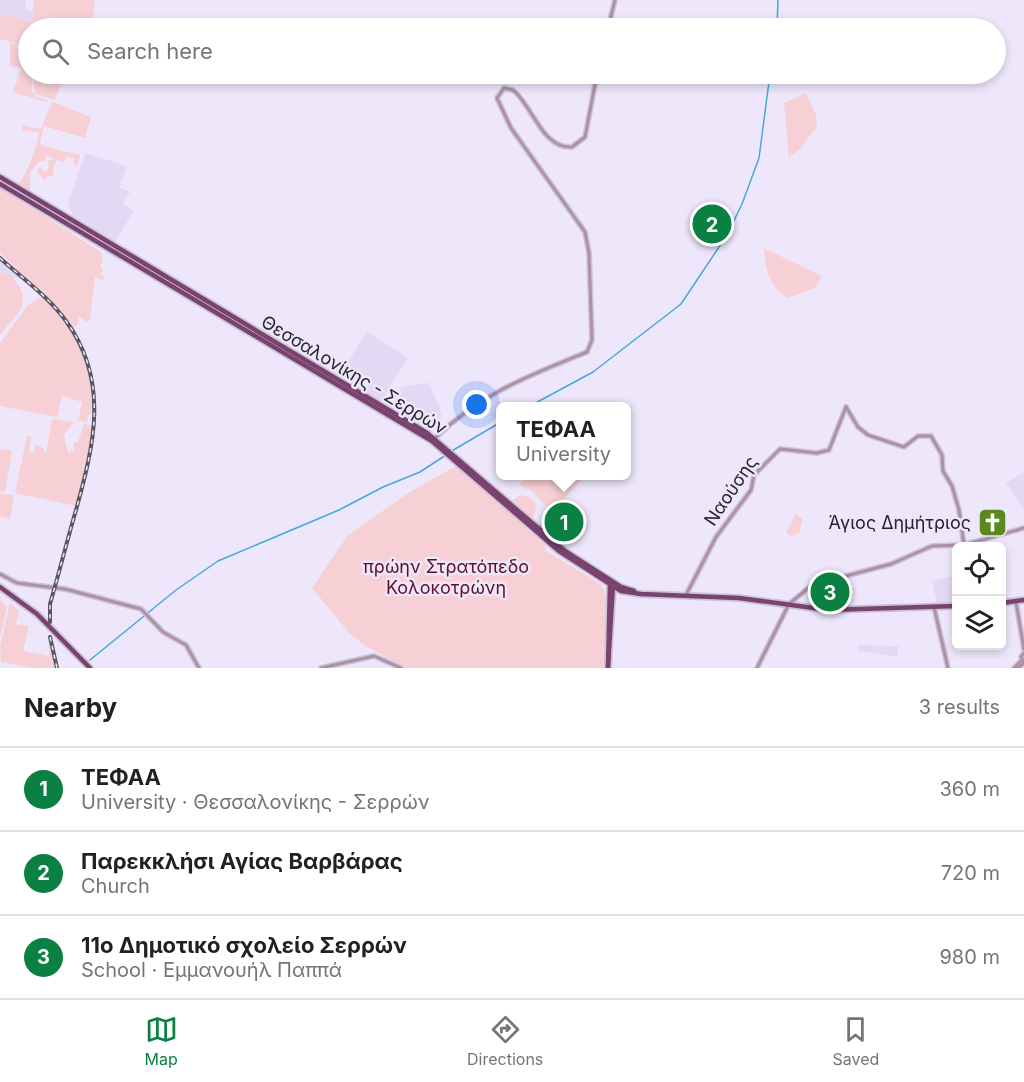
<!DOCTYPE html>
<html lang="en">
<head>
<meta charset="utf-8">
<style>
  body { margin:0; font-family:Inter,sans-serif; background:#f2f2f2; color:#202124 }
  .controls { position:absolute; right:18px; bottom:18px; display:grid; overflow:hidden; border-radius:9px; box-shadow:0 3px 9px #0003 }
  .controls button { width:54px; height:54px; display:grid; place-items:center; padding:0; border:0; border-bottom:2px solid #e0e0e0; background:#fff; color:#202124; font:30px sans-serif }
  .you { position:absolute; left:477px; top:405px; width:21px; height:21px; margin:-15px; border:4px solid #fff; border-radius:50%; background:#1a73e8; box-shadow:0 0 0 9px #1a73e833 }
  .badge { display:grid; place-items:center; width:39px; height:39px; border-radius:50%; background:#0b8043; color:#fff; font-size:20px; font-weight:700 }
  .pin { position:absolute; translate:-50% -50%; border:3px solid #fff; box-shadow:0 2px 6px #0006 }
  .popup { position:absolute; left:496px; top:402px; width:135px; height:78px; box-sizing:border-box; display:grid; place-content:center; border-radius:9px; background:#fff; filter:drop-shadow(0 2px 4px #0005); font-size:20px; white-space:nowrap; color:#757577 }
  .popup b { font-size:22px; color:#202124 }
  .popup::after { content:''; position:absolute; left:50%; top:100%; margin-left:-12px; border:12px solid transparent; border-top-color:#fff }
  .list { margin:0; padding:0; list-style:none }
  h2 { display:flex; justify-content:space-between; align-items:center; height:78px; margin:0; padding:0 24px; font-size:26px }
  h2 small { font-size:20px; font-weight:400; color:#757577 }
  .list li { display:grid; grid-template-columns:39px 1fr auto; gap:18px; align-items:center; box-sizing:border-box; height:84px; padding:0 24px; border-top:2px solid #e0e0e0 }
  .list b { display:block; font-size:22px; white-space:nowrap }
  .list p { margin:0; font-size:20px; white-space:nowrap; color:#757577 }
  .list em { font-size:20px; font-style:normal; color:#757577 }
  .icon { flex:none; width:33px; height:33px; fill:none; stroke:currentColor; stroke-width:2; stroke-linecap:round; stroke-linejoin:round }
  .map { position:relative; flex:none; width:1024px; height:668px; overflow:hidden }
  .search { position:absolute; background:#fff; box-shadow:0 3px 9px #0003; left:18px; right:18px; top:18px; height:66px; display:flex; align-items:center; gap:15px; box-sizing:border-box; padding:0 21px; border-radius:33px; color:#757577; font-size:22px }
  .sheet { height:330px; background:#fff }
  nav { display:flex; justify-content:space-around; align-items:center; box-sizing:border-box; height:84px; border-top:2px solid #e0e0e0; background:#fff; font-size:16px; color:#757577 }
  nav a { display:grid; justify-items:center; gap:3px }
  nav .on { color:#0b8043 }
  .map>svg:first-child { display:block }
</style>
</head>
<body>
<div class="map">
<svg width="1024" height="668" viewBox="0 0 1024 668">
  <rect width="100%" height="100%" fill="#eee7fc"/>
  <g fill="#e3d9f5">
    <path d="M0 0H26L25 9 33 11 32 22 0 13Z"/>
    <path d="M85 153 127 166 120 187 130 192 123 204 134 211 113 244 88 228 89 225 74 217 68 204Z"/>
    <path d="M0 255 25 278H0Z"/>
    <path d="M367 332 408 358 380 403 339 376Z"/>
    <path d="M429 383 442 414 431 432 391 405 402 386Z"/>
    <path d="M1024 472V509L1006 483Z"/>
    <path d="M566 507 579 517 561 538 549 527Z"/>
    <path d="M956 575V602L937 603 932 581Z"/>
    <path d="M838 581 844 594 845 605 822 604 823 596 815 591V586Z"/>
    <path d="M859 645 898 646V657L858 651Z"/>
  </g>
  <g fill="#f7d0d5">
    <path d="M34 0H95L93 20 89 28H28V72L24 50 13 42 0 39V13L32 22Z"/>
    <path d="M10 42 24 52 26 72 32 77V91L37 97 47 100 46 102 13 92 21 68 10 66Z"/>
    <path d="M35 74H65L55 100 35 94 33 83Z"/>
    <path d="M806 93 816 115 817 126 801 148 789 158 784 103Z"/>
    <path d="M52 101 91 117 85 138 44 126 40 143 43 146 80 155 77 167 73 162 75 158 66 157 65 161 60 162 58 158 53 168V177L48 175 45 181 37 171 40 167 45 173 49 167 48 161 54 159 46 155 45 161H40L30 172V193L17 185C24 182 38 145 39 132L22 130 23 125 41 129Z"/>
    <path d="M0 188 101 252 103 263 100 265 103 271 100 274 105 276 103 280 95 277 90 319 86 322 79 316 78 324 72 329 55 306 0 253Z"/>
    <path d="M764 248 822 276 815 288 788 298C769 287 765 269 764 248Z"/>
    <path d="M0 274H9C36 302 20 309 0 335Z"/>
    <path d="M43 296C74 327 97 370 95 415L93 412 87 416 88 422 78 421 82 402 62 396 57 417 0 406V343L28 305Z"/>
    <path d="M52 419 73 422 64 435 68 453 72 450 74 453V443L78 442 84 424 95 426 89 462 76 506 15 493 27 436H31L29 452 35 453V445L42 447 46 453Z"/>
    <path d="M0 449 12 451 5 492 0 491Z"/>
    <path d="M454 467 460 468 545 545V550L602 585 606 598 604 668H405L364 645 350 634 312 588 348 535 410 492Z"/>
    <path d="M521 476H585L552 512 532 491 520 485 525 479Z"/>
    <path d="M0 494 14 495 10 519 0 517Z"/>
    <path d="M520 495 529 497 535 502 536 511 532 518 512 501Z"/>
    <path d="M796 513 803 520 799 533 790 536 786 532Z"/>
    <path d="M0 598 7 607 0 638Z"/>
    <path d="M10 603 19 611 16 624 29 626 23 651 49 656V641L56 668H33L1 662 0 647Z"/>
  </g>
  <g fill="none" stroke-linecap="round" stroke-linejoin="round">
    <g stroke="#44a8d9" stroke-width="1.5">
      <path d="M777 28 778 0"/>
      <path d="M530 406 593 372 681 304 727 235 742 204 759 158 770 74"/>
      <path d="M450 452 501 422"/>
      <path d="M90 660 176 590 218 561 339 510 383 487 420 472 446 455"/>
    </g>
    <defs>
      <g id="minor">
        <path d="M608 28 615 0"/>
        <path d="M846 407 858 427 868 435 904 447 918 436H929"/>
        <path d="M931 436 942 455 943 471 952 486 959 510 964 545"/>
        <path d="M435 438C482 393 528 376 587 352L592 340 589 253 585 232 511 128 497 98 504 88 513 90C533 106 542 149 572 147L585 137 597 74"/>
        <path d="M0 574 17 583 65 589 141 609 163 632 186 645 199 668"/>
        <path d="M686 595 716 537 751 490 754 475 780 449 817 453 829 450 846 407"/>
        <path d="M1016 602 1024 649"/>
        <path d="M934 607 948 668"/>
        <path d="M1024 653 1021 657 1024 662"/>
        <path d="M321 668 374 656 401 668"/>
        <path d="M757 668 789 604 812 585 891 564 932 546 964 545 1024 528"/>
        <path d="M1014 668 1022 660"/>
        <path d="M1018 668 1024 663"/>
      </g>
      <g id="major">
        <path d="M0 177 427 433 565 551 621 587 634 591"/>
        <path d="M0 184 432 441 559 551 621 591 641 594 739 598 828 610 956 606"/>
        <path d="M0 587 37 614 90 668"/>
        <path d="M1002 603 1024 600"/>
        <path d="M608 666 613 585"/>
        <path d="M608 668 610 584"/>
      </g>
    </defs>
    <use href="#minor" stroke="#cac4d7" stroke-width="6"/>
    <use href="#major" stroke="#cac4d7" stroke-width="8"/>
    <use href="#minor" stroke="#b08fa8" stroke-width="3"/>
    <use href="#major" stroke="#7a426f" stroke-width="4.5"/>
    <defs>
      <g id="rail">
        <path d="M0 258C22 278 49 297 66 321 110 381 94 445 76 510 67 541 59 573 50 604V622"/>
        <path d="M50 637 57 668"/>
      </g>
    </defs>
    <use href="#rail" stroke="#5a5762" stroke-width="4"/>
    <use href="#rail" stroke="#eee7fc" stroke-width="1.5" stroke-dasharray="4.5" stroke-linecap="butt"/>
  </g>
  <defs>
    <symbol id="church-square" viewBox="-11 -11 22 22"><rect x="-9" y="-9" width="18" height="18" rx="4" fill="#5a891d" stroke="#eee7fc"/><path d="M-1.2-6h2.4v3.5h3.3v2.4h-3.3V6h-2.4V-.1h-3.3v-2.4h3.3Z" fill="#fff"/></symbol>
  </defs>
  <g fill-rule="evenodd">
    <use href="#church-square" x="976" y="506" width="33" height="33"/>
  </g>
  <g text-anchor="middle" stroke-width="5" stroke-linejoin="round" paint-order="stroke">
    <g font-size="18" fill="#27252c" stroke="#eee7fc">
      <text transform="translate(354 375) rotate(31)" y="6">Θεσσαλονίκης - Σερρών</text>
      <text transform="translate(731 491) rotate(-56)" y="6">Ναούσης</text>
    </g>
    <g font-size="18" fill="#27252c" stroke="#eee7fc" text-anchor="end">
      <text x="971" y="529">Άγιος Δημήτριος</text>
    </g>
    <g font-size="18" fill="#620e28" stroke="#eee7fc">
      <text x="446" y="573">πρώην Στρατόπεδο<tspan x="446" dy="21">Κολοκοτρώνη</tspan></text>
    </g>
  </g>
</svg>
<div class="controls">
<button><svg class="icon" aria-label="locate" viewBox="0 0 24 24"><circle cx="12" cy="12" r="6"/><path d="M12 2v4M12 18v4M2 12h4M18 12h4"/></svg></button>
<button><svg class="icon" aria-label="layers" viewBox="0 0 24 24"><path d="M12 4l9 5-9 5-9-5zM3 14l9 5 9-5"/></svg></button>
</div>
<div class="you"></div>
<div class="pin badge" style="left:564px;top:522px">1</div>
<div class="popup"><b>ΤΕΦΑΑ</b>University</div>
<div class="pin badge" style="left:712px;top:224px">2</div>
<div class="pin badge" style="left:830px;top:592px">3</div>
<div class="search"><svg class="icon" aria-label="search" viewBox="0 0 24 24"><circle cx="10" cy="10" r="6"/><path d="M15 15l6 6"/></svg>Search here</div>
</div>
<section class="sheet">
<h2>Nearby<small>3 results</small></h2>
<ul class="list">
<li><span class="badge">1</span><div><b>ΤΕΦΑΑ</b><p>University · Θεσσαλονίκης - Σερρών</p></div><em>360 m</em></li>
<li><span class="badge">2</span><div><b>Παρεκκλήσι Αγίας Βαρβάρας</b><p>Church</p></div><em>720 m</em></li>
<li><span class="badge">3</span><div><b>11ο Δημοτικό σχολείο Σερρών</b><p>School · Εμμανουήλ Παππά</p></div><em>980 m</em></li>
</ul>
</section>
<nav>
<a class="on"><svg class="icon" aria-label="map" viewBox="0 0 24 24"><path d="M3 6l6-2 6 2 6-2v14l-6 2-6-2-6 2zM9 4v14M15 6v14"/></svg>Map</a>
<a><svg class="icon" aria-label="directions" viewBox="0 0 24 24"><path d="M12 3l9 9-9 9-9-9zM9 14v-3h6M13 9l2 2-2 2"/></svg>Directions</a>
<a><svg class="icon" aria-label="saved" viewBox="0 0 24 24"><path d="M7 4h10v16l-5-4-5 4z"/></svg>Saved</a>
</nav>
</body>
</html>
